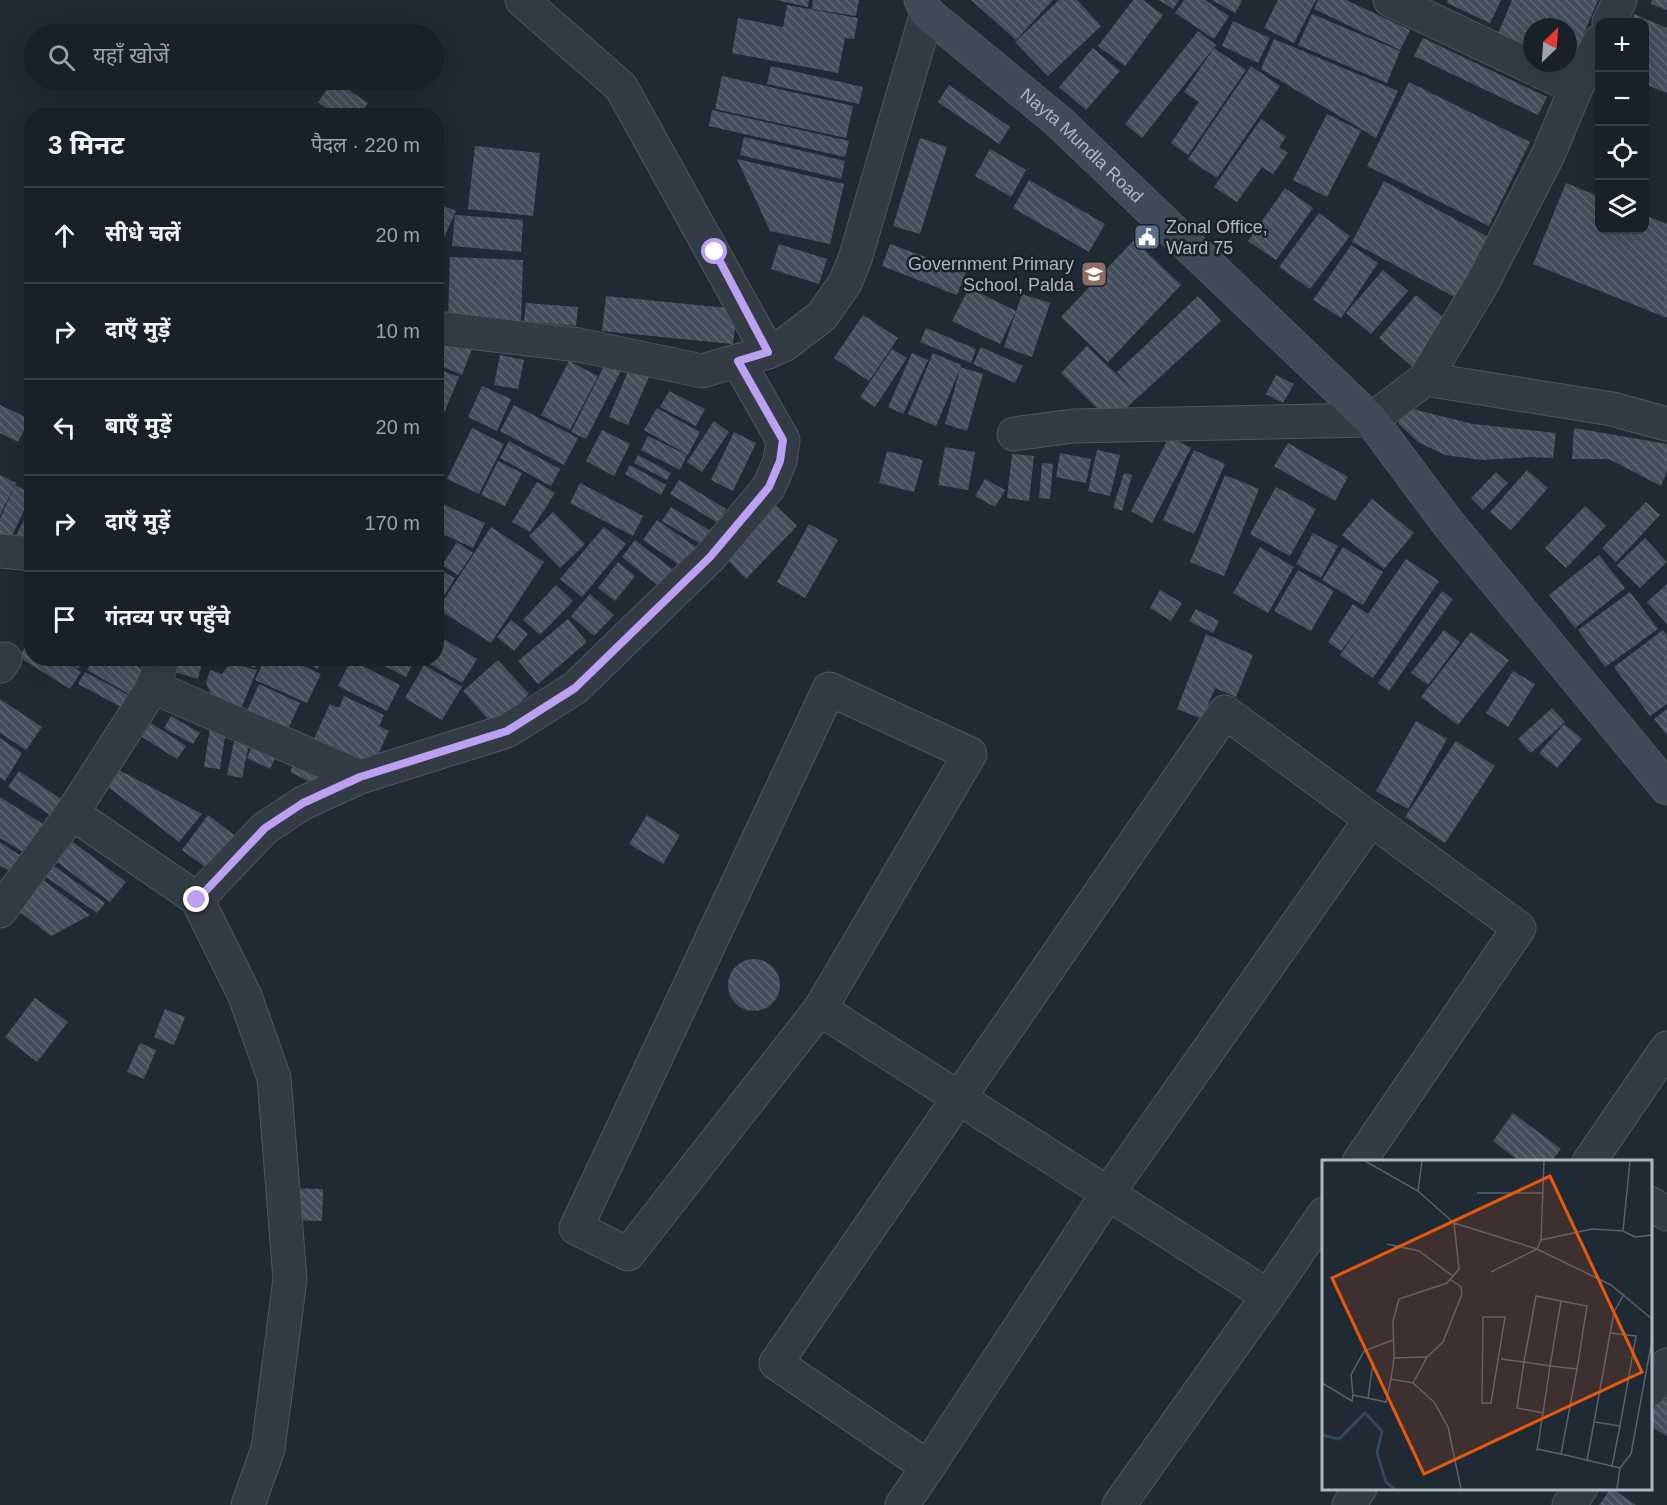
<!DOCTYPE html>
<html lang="hi">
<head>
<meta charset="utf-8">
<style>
  body { margin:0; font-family:Arial,"Noto Sans Devanagari",sans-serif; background:#252d34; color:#f1f3f6 }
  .controls { position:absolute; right:18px; top:18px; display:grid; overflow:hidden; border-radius:12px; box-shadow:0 6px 24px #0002 }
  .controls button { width:54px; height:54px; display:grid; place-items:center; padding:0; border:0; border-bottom:2px solid #363e45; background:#182028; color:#f1f3f6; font:30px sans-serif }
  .compass { position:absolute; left:1523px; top:18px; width:54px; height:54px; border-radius:50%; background:#182028; box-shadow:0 6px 24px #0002; rotate:25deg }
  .stop { position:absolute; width:18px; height:18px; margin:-14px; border:4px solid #bca0f2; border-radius:50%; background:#fff }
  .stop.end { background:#bca0f2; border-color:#fff; box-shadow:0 2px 6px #0008 }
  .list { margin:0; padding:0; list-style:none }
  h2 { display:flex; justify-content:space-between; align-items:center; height:78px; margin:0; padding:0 24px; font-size:26px }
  h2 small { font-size:20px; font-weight:400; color:#9fa3a8 }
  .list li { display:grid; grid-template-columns:39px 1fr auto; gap:18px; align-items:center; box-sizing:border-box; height:96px; padding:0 24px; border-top:2px solid #363e45 }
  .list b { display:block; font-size:22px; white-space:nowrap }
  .list em { font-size:20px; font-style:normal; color:#9fa3a8 }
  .icon { flex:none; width:33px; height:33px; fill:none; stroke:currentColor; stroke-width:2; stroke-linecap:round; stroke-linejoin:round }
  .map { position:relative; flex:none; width:1667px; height:1505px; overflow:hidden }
  .search { position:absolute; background:#182028; box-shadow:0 6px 24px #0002; left:24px; top:24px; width:420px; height:66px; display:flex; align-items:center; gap:15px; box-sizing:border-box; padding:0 21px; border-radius:33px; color:#9fa3a8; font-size:22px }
  .panel { position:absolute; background:#182028; box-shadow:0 6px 24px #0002; left:24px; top:108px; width:420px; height:558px; border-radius:24px }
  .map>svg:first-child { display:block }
</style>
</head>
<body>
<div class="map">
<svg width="1667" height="1505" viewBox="0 0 1667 1505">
  <defs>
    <pattern id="building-back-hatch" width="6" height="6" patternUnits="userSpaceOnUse" patternTransform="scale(1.5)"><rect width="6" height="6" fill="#43505c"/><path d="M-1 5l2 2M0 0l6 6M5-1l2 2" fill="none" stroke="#5b6772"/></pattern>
  </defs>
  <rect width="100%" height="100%" fill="#202a35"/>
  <g fill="url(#building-back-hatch)">
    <path d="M776 0H809L808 7Z"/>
    <path d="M813 0H859L856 16 812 9Z"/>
    <path d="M971 0H1053L1016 40Z"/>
    <path d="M1059 0H1077L1101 26 1048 76 1015 42Z"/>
    <path d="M1133 0H1143L1163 15 1125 66 1098 46Z"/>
    <path d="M1159 0H1179L1173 9Z"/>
    <path d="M1184 0H1205L1229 16 1214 39 1175 13Z"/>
    <path d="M1212 0H1240L1242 1 1235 13Z"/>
    <path d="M1278 0H1316L1294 43 1264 28Z"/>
    <path d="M1318 0H1346L1410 30 1400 50 1314 9Z"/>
    <path d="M1448 0H1501L1490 23 1447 3Z"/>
    <path d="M1512 0H1598L1571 65 1568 64V27H1532V48L1498 34Z"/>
    <path d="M1652 0H1667V10L1651 4Z"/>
    <path d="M787 5 858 18 854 39 845 38 838 73 732 53 738 18 783 27Z"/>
    <path d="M1312 14 1400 51 1387 83 1298 45Z"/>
    <path d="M1634 14 1667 28V93L1644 84V22H1631Z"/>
    <path d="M1233 21 1270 38 1258 63 1222 46Z"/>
    <path d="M1198 31 1216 45 1142 138 1125 124Z"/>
    <path d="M1423 38 1547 97 1538 115 1414 56Z"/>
    <path d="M1274 39 1398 91 1376 138 1261 69Z"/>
    <path d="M1093 48 1120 71 1086 110 1059 87Z"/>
    <path d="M1214 48 1246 70 1188 155 1171 143 1199 102 1184 92Z"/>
    <path d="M771 66 863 87 859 104 767 84Z"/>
    <path d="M1251 66 1280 86 1217 178 1188 159Z"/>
    <path d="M722 76 853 106 846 138 715 109Z"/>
    <path d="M334 80 368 103 359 116H336L318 102Z"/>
    <path d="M1409 82 1530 142 1489 226 1367 166Z"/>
    <path d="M949 85 1010 127 999 144 938 102Z"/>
    <path d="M712 110 849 141 845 157 709 126Z"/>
    <path d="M1327 114 1361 131 1327 197 1293 180Z"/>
    <path d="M1261 119 1286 137 1279 147 1288 153 1273 174 1262 167 1237 202 1214 187Z"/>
    <path d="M744 137 845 161 841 179 740 155Z"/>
    <path d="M920 138 947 147 920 234 893 226Z"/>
    <path d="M475 146 540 153 533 216 468 209Z"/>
    <path d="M990 149 1026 170 1011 197 975 176Z"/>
    <path d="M737 159 844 184 830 244 770 231Z"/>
    <path d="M1029 180 1105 224 1089 252 1013 208Z"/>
    <path d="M1384 181 1492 239 1460 300 1352 242Z"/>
    <path d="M1566 183 1600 197V230H1644V215L1667 224V318L1533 264Z"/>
    <path d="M1285 188 1313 208 1276 260 1248 241Z"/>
    <path d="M436 203 456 211 443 240 436 237Z"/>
    <path d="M1319 213 1350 236 1310 289 1279 267Z"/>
    <path d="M455 215 523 220 521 252 452 246Z"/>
    <path d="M1134 240 1181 285 1108 362 1061 317Z"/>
    <path d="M779 244 827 259 819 284 771 269Z"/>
    <path d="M890 244 966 272 957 295 882 266Z"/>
    <path d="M1351 245 1378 263 1341 318 1313 300Z"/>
    <path d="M450 257 523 260 521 321 448 319Z"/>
    <path d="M1383 270 1408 291 1371 334 1346 313Z"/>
    <path d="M969 288 1016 311 1000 344 952 321Z"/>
    <path d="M1022 294 1050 303 1032 357 1004 347Z"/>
    <path d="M1416 295 1451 324 1414 368 1379 338Z"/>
    <path d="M606 296 737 309 733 344 602 331Z"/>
    <path d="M1198 296 1221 321 1111 422 1061 373 1087 346 1133 390 1117 372Z"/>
    <path d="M526 303 578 307 576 326 524 321Z"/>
    <path d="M863 315 898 338 869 381 834 358Z"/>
    <path d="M926 328 976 349 971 363 920 342Z"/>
    <path d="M446 335 473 346 462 375 436 364Z"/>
    <path d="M981 347 1023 366 1015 383 973 364Z"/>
    <path d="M892 349 907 358 875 407 860 397Z"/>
    <path d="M912 353 928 360 903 414 888 407Z"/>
    <path d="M933 353 961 365 960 367 983 374 967 431 945 424 960 369 936 426 908 414Z"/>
    <path d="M500 355 524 360 518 389 494 385Z"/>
    <path d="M569 361 598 376 570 430 541 415Z"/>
    <path d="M605 364 621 371 586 439 571 432Z"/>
    <path d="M436 368 459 377 444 413 436 410Z"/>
    <path d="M629 369 649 377 628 425 609 417Z"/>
    <path d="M1276 375 1294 384 1283 403 1266 394Z"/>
    <path d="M482 386 511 399 497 431 468 417Z"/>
    <path d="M669 391 705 409 696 426 660 407Z"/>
    <path d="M0 405 30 419 18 442 0 433Z"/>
    <path d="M514 405 578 438 564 465 500 431Z"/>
    <path d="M657 408 700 432 688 455 644 430Z"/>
    <path d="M1408 408 1473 424 1556 433 1553 458 1530 457 1482 460 1445 455 1418 442 1398 423Z"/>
    <path d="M714 421 729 432 702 472 687 462Z"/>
    <path d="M472 428 504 444 479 494 447 479Z"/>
    <path d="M1574 428 1667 444V471L1661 486 1609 459H1572Z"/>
    <path d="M602 430 630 444 614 476 586 461Z"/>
    <path d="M734 432 756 443 733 491 711 480Z"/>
    <path d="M648 436 687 455 680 470 641 450Z"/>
    <path d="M1169 437 1191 448 1152 523 1131 511Z"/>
    <path d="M509 441 560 469 551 486 500 458Z"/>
    <path d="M1288 443 1348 477 1335 501 1274 466Z"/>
    <path d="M945 447 975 452 968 490 938 485Z"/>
    <path d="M1097 450 1120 455 1110 496 1088 491Z"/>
    <path d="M1194 450 1225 464 1194 534 1163 520Z"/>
    <path d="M887 451 923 460 914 492 879 483Z"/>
    <path d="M1060 453 1091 459 1086 483 1056 477Z"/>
    <path d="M1012 454 1034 456 1029 501 1007 498Z"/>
    <path d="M638 455 671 473 667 480 634 463Z"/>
    <path d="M498 461 522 473 505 506 481 495Z"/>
    <path d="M1042 463 1053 464 1050 499 1039 498Z"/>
    <path d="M630 465 666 485 661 495 625 474Z"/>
    <path d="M1527 470 1548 488 1511 530 1490 512Z"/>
    <path d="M1496 472 1508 483 1483 510 1471 498Z"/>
    <path d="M1124 473 1132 475 1122 511 1113 508Z"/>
    <path d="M0 475 16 483 0 515Z"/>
    <path d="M1225 475 1259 489 1224 576 1190 562Z"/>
    <path d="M985 479 1005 490 995 507 975 496Z"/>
    <path d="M679 480 726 509 718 523 670 494Z"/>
    <path d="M537 482 555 493 530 532 512 522Z"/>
    <path d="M580 483 643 516 633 536 570 503Z"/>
    <path d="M15 485 32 494 11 538 0 533V519Z"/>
    <path d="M1276 487 1316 509 1290 556 1250 534Z"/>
    <path d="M1372 499 1414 533 1384 569 1342 535Z"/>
    <path d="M436 501 485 523 473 548 436 531Z"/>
    <path d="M1646 502 1660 515 1616 562 1602 548Z"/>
    <path d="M32 503V544L13 542Z"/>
    <path d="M775 505 797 526 746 579 725 557Z"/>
    <path d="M1585 506 1606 526 1566 568 1545 548Z"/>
    <path d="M671 507 711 531 703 545 662 521Z"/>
    <path d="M553 512 585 544 560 568 529 536Z"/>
    <path d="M657 520 699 549 685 569 643 540Z"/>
    <path d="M809 524 838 540 805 598 777 582Z"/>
    <path d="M491 527 544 562 491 643 438 609Z"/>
    <path d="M604 527 626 544 582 597 560 579Z"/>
    <path d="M1313 533 1338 546 1321 578 1296 564Z"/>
    <path d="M1645 538 1667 562 1640 588 1617 565Z"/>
    <path d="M635 540 672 569 659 586 622 557Z"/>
    <path d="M457 542 473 553 458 575 442 565Z"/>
    <path d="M1260 547 1294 567 1268 613 1233 593Z"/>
    <path d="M1343 547 1383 572 1363 605 1322 580Z"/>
    <path d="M1599 555 1625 588 1575 628 1549 595Z"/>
    <path d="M1406 559 1439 581 1373 678 1340 655 1362 623 1341 651 1328 642 1353 604 1368 614Z"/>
    <path d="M618 562 635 576 615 601 598 588Z"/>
    <path d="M440 570 455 578 436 609V575Z"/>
    <path d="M1298 570 1334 591 1311 631 1274 611Z"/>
    <path d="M1667 584V624L1647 602Z"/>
    <path d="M556 585 573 601 540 635 523 620Z"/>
    <path d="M1160 590 1182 603 1171 621 1150 608Z"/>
    <path d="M1442 591 1453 599 1389 691 1378 683Z"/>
    <path d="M1630 592 1658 629 1605 667 1578 630Z"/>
    <path d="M590 594 614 615 594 636 571 616Z"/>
    <path d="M1196 609 1219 621 1213 633 1189 621Z"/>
    <path d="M568 619 587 642 538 684 518 661Z"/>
    <path d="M511 620 528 634 514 651 497 637Z"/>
    <path d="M1444 630 1460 642 1428 685 1411 673Z"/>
    <path d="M1663 630 1667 635V704L1650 716 1614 667Z"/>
    <path d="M1471 632 1509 660 1458 725 1421 697Z"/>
    <path d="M1206 634 1253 655 1236 697 1215 688 1202 719 1177 709Z"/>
    <path d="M444 639 477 659 462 683 430 664 433 658H436V652Z"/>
    <path d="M29 641 32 642V658H58L81 672 70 689 19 657Z"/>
    <path d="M61 658H85L78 669Z"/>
    <path d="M94 658H124L150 674 136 698 87 670Z"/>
    <path d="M172 658H203L198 679 168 670Z"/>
    <path d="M230 658H258L255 668Z"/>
    <path d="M265 658H286L321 674 307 703 255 680Z"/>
    <path d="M297 658H323L318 669Z"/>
    <path d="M369 658H409L414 661 406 677Z"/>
    <path d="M351 660 400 685 387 711 338 686Z"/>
    <path d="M498 660 529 694 494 726 463 691Z"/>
    <path d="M230 663 257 670 238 716 218 708 206 683 210 670 222 674Z"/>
    <path d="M424 665 462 687 442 720 405 698Z"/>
    <path d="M1513 671 1535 684 1508 727 1486 713Z"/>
    <path d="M85 672 130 696 123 708 78 684Z"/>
    <path d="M259 684 300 703 283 740 242 722Z"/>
    <path d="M344 696 384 715 379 726 389 731 371 769 313 741 330 704 339 708Z"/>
    <path d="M0 699 42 727 26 750 0 733Z"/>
    <path d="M1552 708 1565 722 1531 753 1518 739Z"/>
    <path d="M1667 709V735L1654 719Z"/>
    <path d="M171 716 200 733 193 744 164 728Z"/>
    <path d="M1416 721 1447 739 1408 809 1376 791Z"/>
    <path d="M151 723 186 746 177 759 142 737Z"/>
    <path d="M1564 724 1582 739 1557 768 1539 753Z"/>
    <path d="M210 728 226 730 220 769 204 767Z"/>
    <path d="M235 736 250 739 242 778 227 775Z"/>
    <path d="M0 738 22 753 5 781 0 778Z"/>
    <path d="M255 740 278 751 270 769 247 758Z"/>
    <path d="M1456 741 1495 766 1445 843 1405 817Z"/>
    <path d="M297 756 323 768 316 785 290 772Z"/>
    <path d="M119 770 202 814 179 842 107 786Z"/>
    <path d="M19 771 64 801 53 817 8 787Z"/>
    <path d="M0 797 46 826 28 855 0 838Z"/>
    <path d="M208 815 238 838 212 872 182 850Z"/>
    <path d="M647 815 680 835 663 864 629 844Z"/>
    <path d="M0 842 24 858 14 874 0 865Z"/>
    <path d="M73 842 126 882 110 902 57 862Z"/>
    <path d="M54 866 105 903 97 913 46 877Z"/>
    <path d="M43 880 90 915 51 936 20 912Z"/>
    <circle cx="754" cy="985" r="26"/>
    <path d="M35 998 68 1022 37 1062 5 1037Z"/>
    <path d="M165 1009 185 1017 174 1045 154 1037Z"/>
    <path d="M140 1043 156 1050 144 1079 127 1072Z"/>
    <path d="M1513 1113 1561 1149 1551 1162H1520L1493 1141Z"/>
    <path d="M290 1188 323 1189 322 1221 290 1220Z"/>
    <path d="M1663 1395 1667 1398V1436L1650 1426V1414Z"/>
    <path d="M1611 1488 1636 1505H1599Z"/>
  </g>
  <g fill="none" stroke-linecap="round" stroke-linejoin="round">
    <defs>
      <g id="minor">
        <path d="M522 0 621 87 768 352"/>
        <path d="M1390 0 1576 88"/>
        <path d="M1609 22 1620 0"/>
        <path d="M436 328 579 345 702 371 768 352 784 345 822 316 845 283 855 259 927 13"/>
        <path d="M1425 379 1612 409 1667 424"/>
        <path d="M1014 434 1073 426 1371 420 1425 379 1483 282 1548 155 1576 88 1600 41"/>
        <path d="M0 551 32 554"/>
        <path d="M163 658 153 687 360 777 507 731 575 688 710 557 769 487 780 461 783 440 738 361"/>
        <path d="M0 666 5 659"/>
        <path d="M829 689 970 754 820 1009 628 1254 576 1228Z"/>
        <path d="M72 813 153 687"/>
        <path d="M197 899 245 996 274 1078 290 1279 268 1449 248 1505"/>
        <path d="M0 911 72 813 197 899 265 828 303 803 360 777"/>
        <path d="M820 1009 1268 1296 1324 1214"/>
        <path d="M1359 1162 1519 928 1225 712 776 1363 928 1467 1108 1193 1371 819"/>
        <path d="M1589 1162 1667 1048"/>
        <path d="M1650 1203 1667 1214"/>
        <path d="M1650 1389 1667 1365"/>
        <path d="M902 1505 928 1467"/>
        <path d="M1119 1505 1268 1296"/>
        <path d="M1349 1505 1360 1488"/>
        <path d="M1569 1505 1581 1488"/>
      </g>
      <g id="secondary">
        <path id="s1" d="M921 0 927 13 1058 121 1371 420 1447 522 1667 788"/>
      </g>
    </defs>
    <use href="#minor" stroke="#4e5760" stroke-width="35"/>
    <use href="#secondary" stroke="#4e5760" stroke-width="35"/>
    <use href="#minor" stroke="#333c45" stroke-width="33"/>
    <use href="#secondary" stroke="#414b58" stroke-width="33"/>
  </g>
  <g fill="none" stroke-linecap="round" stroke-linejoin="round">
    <path stroke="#bca0f2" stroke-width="8" d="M197 900 265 828 303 803 360 777 507 731 575 688 710 557 769 487 780 461 783 440 738 361 768 352 715 252"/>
  </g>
  <defs>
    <symbol id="civic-square" viewBox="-11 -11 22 22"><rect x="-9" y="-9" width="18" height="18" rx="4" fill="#5c6f8a" stroke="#19212a"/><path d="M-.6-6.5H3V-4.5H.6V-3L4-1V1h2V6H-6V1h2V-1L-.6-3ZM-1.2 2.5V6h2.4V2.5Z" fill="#fff"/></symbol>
    <symbol id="school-square" viewBox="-11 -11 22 22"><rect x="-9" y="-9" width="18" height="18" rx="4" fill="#8d6e63" stroke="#19212a"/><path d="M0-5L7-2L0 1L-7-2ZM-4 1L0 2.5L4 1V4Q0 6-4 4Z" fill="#fff"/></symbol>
  </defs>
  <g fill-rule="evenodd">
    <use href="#civic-square" x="1132" y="222" width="30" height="30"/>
    <use href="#school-square" x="1079" y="259" width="30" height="30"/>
  </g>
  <g text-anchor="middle" stroke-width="5" stroke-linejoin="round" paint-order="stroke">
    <g font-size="18" fill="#adb7c2" stroke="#19212a">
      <text dy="6" stroke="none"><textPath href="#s1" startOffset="218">Nayta Mundla Road</textPath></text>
    </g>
    <g font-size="18" fill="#adb7c2" stroke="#19212a" text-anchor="start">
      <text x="1166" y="233">Zonal Office,<tspan x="1166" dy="21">Ward 75</tspan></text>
      <text x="1074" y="270" text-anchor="end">Government Primary<tspan x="1074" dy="21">School, Palda</tspan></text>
    </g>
  </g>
  <g transform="translate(1322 1160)">
    <rect width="330" height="330" fill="#202a35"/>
    <path fill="none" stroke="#34475c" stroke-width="3" d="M0 275 17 279 43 253 60 271 55 293 64 322 72 329"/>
    <path fill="none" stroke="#58626d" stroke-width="1.5" d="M43 1 96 31 132 63 215 89 289 125 330 159M96 31 100 1M155 33H221M301 71 308 1M219 80 270 69 301 71 313 77 330 75M65 84 97 91 132 117M169 112 215 89 219 80 222 1M129 120 139 127 140 134 121 182 105 197 72 198 71 161 77 139 125 123 137 109 132 63M161 157H183L169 243H160ZM179 199 202 202 228 206 255 209 265 146 239 141 214 136 202 202 195 248 221 253 228 206 239 141M69 219 72 198M0 223 30 241 31 235 64 242 69 219 91 223 105 197M91 223 112 242 126 267 139 329M31 235 29 215 42 191 71 180M46 238 51 203M273 262 298 266 314 176 288 173M215 289 239 294 255 209M215 291 221 253M239 294 298 308M265 301 292 152 302 134M290 306 298 266M295 329 298 308 309 294 330 180"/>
    <path fill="#e8590c" fill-opacity="0.15" stroke="#e8590c" stroke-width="3" d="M228 16 320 212 102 314 10 118Z"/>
    <rect width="330" height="330" fill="none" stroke="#adb7c2" stroke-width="3"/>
  </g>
</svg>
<div class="controls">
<button>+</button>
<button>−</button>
<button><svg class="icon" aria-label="locate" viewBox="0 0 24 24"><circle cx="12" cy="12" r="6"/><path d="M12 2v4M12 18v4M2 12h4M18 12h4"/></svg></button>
<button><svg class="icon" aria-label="layers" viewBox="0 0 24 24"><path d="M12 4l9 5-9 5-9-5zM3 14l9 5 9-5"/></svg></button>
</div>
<svg class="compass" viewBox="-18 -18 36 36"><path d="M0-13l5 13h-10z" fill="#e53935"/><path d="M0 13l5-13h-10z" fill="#9fa3a8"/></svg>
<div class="stop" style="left:715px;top:252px"></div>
<div class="stop end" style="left:197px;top:900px"></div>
<div class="search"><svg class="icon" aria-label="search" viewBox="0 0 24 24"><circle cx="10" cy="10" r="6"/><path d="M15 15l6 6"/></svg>यहाँ खोजें</div>
<section class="panel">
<h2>3 मिनट<small>पैदल · 220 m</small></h2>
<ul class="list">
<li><svg class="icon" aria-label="ahead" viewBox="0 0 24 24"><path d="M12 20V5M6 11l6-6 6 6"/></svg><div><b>सीधे चलें</b></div><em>20 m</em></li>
<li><svg class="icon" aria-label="right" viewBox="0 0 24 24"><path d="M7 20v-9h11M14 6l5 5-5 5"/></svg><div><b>दाएँ मुड़ें</b></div><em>10 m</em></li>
<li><svg class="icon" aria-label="left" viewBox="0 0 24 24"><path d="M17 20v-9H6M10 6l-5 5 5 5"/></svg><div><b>बाएँ मुड़ें</b></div><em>20 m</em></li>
<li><svg class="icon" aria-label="right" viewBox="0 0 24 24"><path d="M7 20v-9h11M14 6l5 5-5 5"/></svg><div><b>दाएँ मुड़ें</b></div><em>170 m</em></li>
<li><svg class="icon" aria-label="arrive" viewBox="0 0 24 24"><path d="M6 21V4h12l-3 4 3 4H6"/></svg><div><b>गंतव्य पर पहुँचे</b></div></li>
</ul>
</section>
</div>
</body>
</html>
